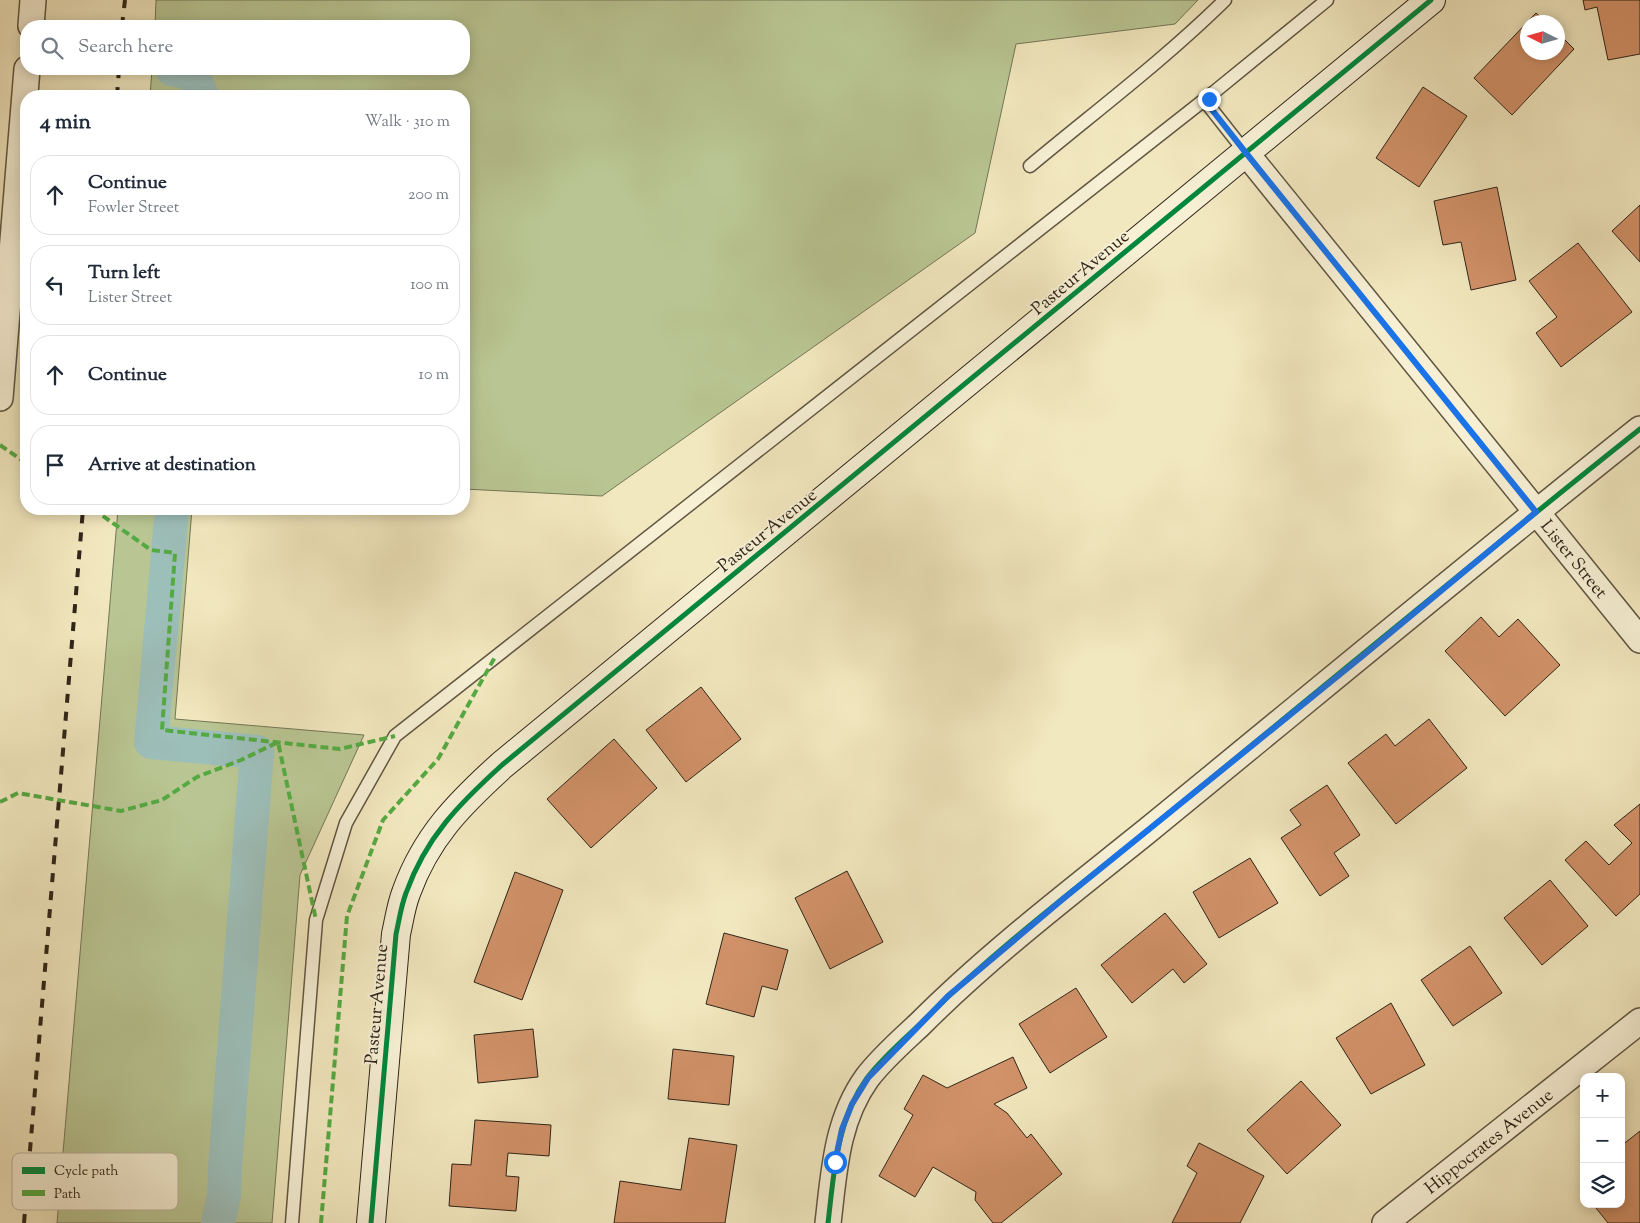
<!DOCTYPE html>
<html lang="en">
<head>
<meta charset="utf-8">
<style>
  body { margin:0; font-family:"Sorts Mill Goudy",serif; background:#f6f6f7; color:#1f2937 }
  .controls { position:absolute; right:15px; bottom:15px; display:grid; overflow:hidden; border-radius:10px; box-shadow:0 2px 12px #0003 }
  .controls button { width:45px; height:45px; display:grid; place-items:center; padding:0; border:0; border-bottom:1px solid #e0e1e3; background:#fff; color:#1f2937; font:25px sans-serif }
  .compass { position:absolute; left:1520px; top:15px; width:45px; height:45px; border-radius:50%; background:#fff; box-shadow:0 2px 12px #0003; rotate:275deg }
  .stop { position:absolute; width:15px; height:15px; margin:-11px; border:4px solid #1a73e8; border-radius:50%; background:#fff }
  .stop.end { background:#1a73e8; border-color:#fff; box-shadow:0 1px 5px #0008 }
  .list { margin:0; padding:0; list-style:none }
  h2 { display:flex; justify-content:space-between; align-items:center; height:65px; margin:0; padding:0 20px; font-size:21px }
  h2 small { font-size:16px; font-weight:400; color:#747a83 }
  .list li { display:grid; grid-template-columns:32px 1fr auto; gap:15px; align-items:center; box-sizing:border-box; height:80px; margin:0 10px 10px; padding:0 10px; border:1px solid #e0e1e3; border-radius:20px }
  .list b { display:block; font-size:19px; white-space:nowrap }
  .list p { margin:0; font-size:16px; white-space:nowrap; color:#747a83 }
  .list em { font-size:16px; font-style:normal; color:#747a83 }
  .icon { flex:none; width:28px; height:28px; fill:none; stroke:currentColor; stroke-width:2; stroke-linecap:round; stroke-linejoin:round }
  .map { position:relative; flex:none; width:1640px; height:1223px; overflow:hidden }
  .search { position:absolute; background:#fff; box-shadow:0 2px 12px #0003; left:20px; top:20px; width:450px; height:55px; display:flex; align-items:center; gap:12px; box-sizing:border-box; padding:0 18px; border-radius:20px; color:#747a83; font-size:19px }
  .panel { position:absolute; background:#fff; box-shadow:0 2px 12px #0003; left:20px; top:90px; width:450px; height:425px; border-radius:20px }
  .map>svg:first-child { display:block }
</style>
</head>
<body>
<div class="map">
<svg width="1640" height="1223" viewBox="0 0 1640 1223">
  <rect width="100%" height="100%" fill="#f2e8bf"/>
  <filter id="stains"><feTurbulence type="fractalNoise" baseFrequency=".004" numOctaves="4"/><feColorMatrix values="0 0 0 0 .2 0 0 0 0 .09 0 0 0 0 .02 0 0 0 .5 -.17"/></filter>
  <radialGradient id="worn" r=".72"><stop offset=".6" stop-color="#630" stop-opacity="0"/><stop offset="1" stop-color="#630" stop-opacity=".3"/></radialGradient>
  <g fill="#b9c693" stroke="#747656">
    <path d="M156 0H1198L1175 24 1016 44 975 233 602 496 464 489V96H150L152 69H464V26H155Z"/>
    <path d="M118 509H192L175 719 364 735 300 875 272 1223H57Z"/>
  </g>
  <g fill="none" stroke-linecap="round" stroke-linejoin="round">
    <g stroke="#9dbfba" stroke-width="34">
      <path d="M172 69 192 73 202 96"/>
      <path d="M172 509 151 742 257 752 225 1167 224 1196 218 1223"/>
    </g>
  </g>
  <g fill="#d29269" stroke="#2f2519">
    <path d="M1583 0H1640V54L1608 60 1597 7 1585 10Z"/>
    <path d="M1536 13 1546 22H1528V52H1558V33L1574 49 1512 115 1474 78Z"/>
    <path d="M1423 87 1467 116 1419 187 1376 158Z"/>
    <path d="M1497 187 1516 280 1471 290 1461 242 1443 245 1434 201Z"/>
    <path d="M1640 205V262L1612 231Z"/>
    <path d="M1578 243 1632 312 1561 367 1536 333 1557 317 1529 281Z"/>
    <path d="M1481 617 1499 637 1518 619 1560 665 1505 716 1445 651Z"/>
    <path d="M701 687 741 739 686 782 646 730Z"/>
    <path d="M1429 719 1467 768 1396 824 1348 763 1386 734 1395 746Z"/>
    <path d="M614 739 657 788 591 848 547 799Z"/>
    <path d="M1327 785 1360 835 1334 853 1349 876 1320 896 1281 838 1301 825 1290 810Z"/>
    <path d="M1640 804V894L1616 916 1565 860 1586 841 1609 865 1632 843 1614 825Z"/>
    <path d="M1250 858 1278 903 1219 938 1193 892Z"/>
    <path d="M847 871 883 942 830 969 795 898Z"/>
    <path d="M515 872 563 890 522 1000 474 982Z"/>
    <path d="M1550 880 1588 926 1542 965 1504 918Z"/>
    <path d="M1165 913 1207 964 1184 983 1173 969 1132 1003 1101 965Z"/>
    <path d="M724 933 788 950 777 990 762 986 754 1017 706 1004Z"/>
    <path d="M1470 946 1502 993 1453 1026 1421 980Z"/>
    <path d="M1076 988 1107 1037 1050 1073 1019 1024Z"/>
    <path d="M1391 1003 1425 1065 1371 1094 1336 1038Z"/>
    <path d="M533 1029 538 1077 478 1083 474 1035Z"/>
    <path d="M673 1049 734 1056 729 1105 668 1099Z"/>
    <path d="M1013 1057 1027 1088 994 1104 1007 1113 1027 1138 1031 1134 1062 1174 1001 1223H993L975 1200 976 1192 933 1167 915 1197 879 1176 913 1115 904 1109 923 1075 947 1088Z"/>
    <path d="M1301 1081 1341 1125 1287 1174 1247 1130Z"/>
    <path d="M475 1120 551 1125 549 1156 508 1153 506 1176 519 1177 516 1211 449 1206 452 1164 471 1165Z"/>
    <path d="M1640 1131V1223H1608L1596 1208 1600 1204H1621V1146Z"/>
    <path d="M689 1138 737 1145 725 1223H614L620 1181 681 1190Z"/>
    <path d="M1199 1143 1264 1176 1240 1223H1172L1197 1173 1187 1166Z"/>
  </g>
  <g fill="none" stroke-linecap="round" stroke-linejoin="round">
    <defs>
      <g id="lane">
        <path d="M1246 153 1209 106V99L1213 93 1327 0"/>
        <path d="M1030 166C1096 111 1164 60 1225 0"/>
        <path d="M292 1223 316 920 346 823 395 736 1213 93"/>
      </g>
      <g id="street">
        <path d="M31 26 33 0"/>
        <path id="s1" d="M1246 153 1640 640"/>
        <path d="M0 398 27 69"/>
        <path d="M828 1223C834 1173 836 1121 867 1078 882 1058 902 1041 920 1024 990 954 1070 893 1147 831 1311 697 1474 561 1640 429"/>
        <path id="s2" d="M1385 1223 1640 1021"/>
      </g>
      <path id="secondary" d="M371 1223 396 934C399 921 401 906 406 893 426 837 459 804 502 765L1431 0"/>
    </defs>
    <use href="#lane" stroke="#605642" stroke-width="15"/>
    <use href="#street" stroke="#605642" stroke-width="28"/>
    <use href="#secondary" stroke="#2f2519" stroke-width="30"/>
    <use href="#lane" stroke="#f7f0d5" stroke-width="12"/>
    <use href="#street" stroke="#f7f0d5" stroke-width="25"/>
    <use href="#secondary" stroke="#f7f0d5" stroke-width="28"/>
    <g stroke="#2f2519" stroke-width="4" stroke-dasharray="9 9" stroke-linecap="butt">
      <path d="M122 26 125 0"/>
      <path d="M117 96 119 69"/>
      <path d="M24 1223 83 509"/>
    </g>
    <g stroke="#54aa42" stroke-width="4" stroke-dasharray="8 4" stroke-linecap="butt">
      <path d="M0 445 26 463"/>
      <path d="M93 509 151 550 175 553 162 730 340 749 395 736"/>
      <path d="M0 802 18 793 121 811 162 800 197 777 241 760 278 742 316 920"/>
      <path d="M321 1223 347 916 383 820 438 759 495 657"/>
    </g>
    <defs>
      <g id="cycleway">
        <path d="M371 1223 396 934C399 921 401 906 406 893 426 837 459 804 502 765L1431 0"/>
        <path d="M828 1223C834 1173 836 1121 867 1078 882 1058 902 1041 920 1024 990 954 1070 893 1147 831 1311 697 1474 561 1640 429"/>
      </g>
    </defs>
    <use href="#cycleway" stroke="#f7f0d5" stroke-width="8"/>
    <use href="#cycleway" stroke="#00873e" stroke-width="5"/>
  </g>
  <g fill="none" stroke-linecap="round" stroke-linejoin="round">
    <path stroke="#1a73e8" stroke-width="6" d="M835 1162 842 1129 852 1104 868 1078 948 996 1063 899 1365 654 1536 512 1246 153 1209 106V99"/>
  </g>
  <g text-anchor="middle" stroke-width="4" stroke-linejoin="round" paint-order="stroke">
    <g font-size="18" fill="#2f2519" stroke="#f7f0d5">
      <text transform="translate(1080 272) rotate(-40)" y="6">Pasteur Avenue</text>
      <text transform="translate(767 530) rotate(-39)" y="6">Pasteur Avenue</text>
      <text dy="6" stroke="none"><textPath href="#s1" startOffset="522">Lister Street</textPath></text>
      <text transform="translate(376 1004) rotate(-85)" y="6">Pasteur Avenue</text>
      <text dy="6" stroke="none"><textPath href="#s2" startOffset="132">Hippocrates Avenue</textPath></text>
    </g>
  </g>
  <rect x="12" y="1153" width="166" height="57" rx="8" fill="#f7f0d5" stroke="#bbb39d" stroke-width="1"/>
  <rect x="22" y="1167" width="23" height="7" fill="#00873e"/>
  <rect x="22" y="1190" width="23" height="6" fill="#54aa42"/>
  <g font-size="14" fill="#2f2519">
    <text x="54" y="1175">Cycle path</text>
    <text x="54" y="1198">Path</text>
  </g>
  <rect width="100%" height="100%" filter="url(#stains)"/>
  <rect width="100%" height="100%" fill="url(#worn)"/>
</svg>
<div class="controls">
<button>+</button>
<button>−</button>
<button><svg class="icon" aria-label="layers" viewBox="0 0 24 24"><path d="M12 4l9 5-9 5-9-5zM3 14l9 5 9-5"/></svg></button>
</div>
<svg class="compass" viewBox="-18 -18 36 36"><path d="M0-13l5 13h-10z" fill="#e53935"/><path d="M0 13l5-13h-10z" fill="#747a83"/></svg>
<div class="stop" style="left:835px;top:1162px"></div>
<div class="stop end" style="left:1209px;top:99px"></div>
<div class="search"><svg class="icon" aria-label="search" viewBox="0 0 24 24"><circle cx="10" cy="10" r="6"/><path d="M15 15l6 6"/></svg>Search here</div>
<section class="panel">
<h2>4 min<small>Walk · 310 m</small></h2>
<ul class="list">
<li><svg class="icon" aria-label="ahead" viewBox="0 0 24 24"><path d="M12 20V5M6 11l6-6 6 6"/></svg><div><b>Continue</b><p>Fowler Street</p></div><em>200 m</em></li>
<li><svg class="icon" aria-label="left" viewBox="0 0 24 24"><path d="M17 20v-9H6M10 6l-5 5 5 5"/></svg><div><b>Turn left</b><p>Lister Street</p></div><em>100 m</em></li>
<li><svg class="icon" aria-label="ahead" viewBox="0 0 24 24"><path d="M12 20V5M6 11l6-6 6 6"/></svg><div><b>Continue</b></div><em>10 m</em></li>
<li><svg class="icon" aria-label="arrive" viewBox="0 0 24 24"><path d="M6 21V4h12l-3 4 3 4H6"/></svg><div><b>Arrive at destination</b></div></li>
</ul>
</section>
</div>
</body>
</html>
